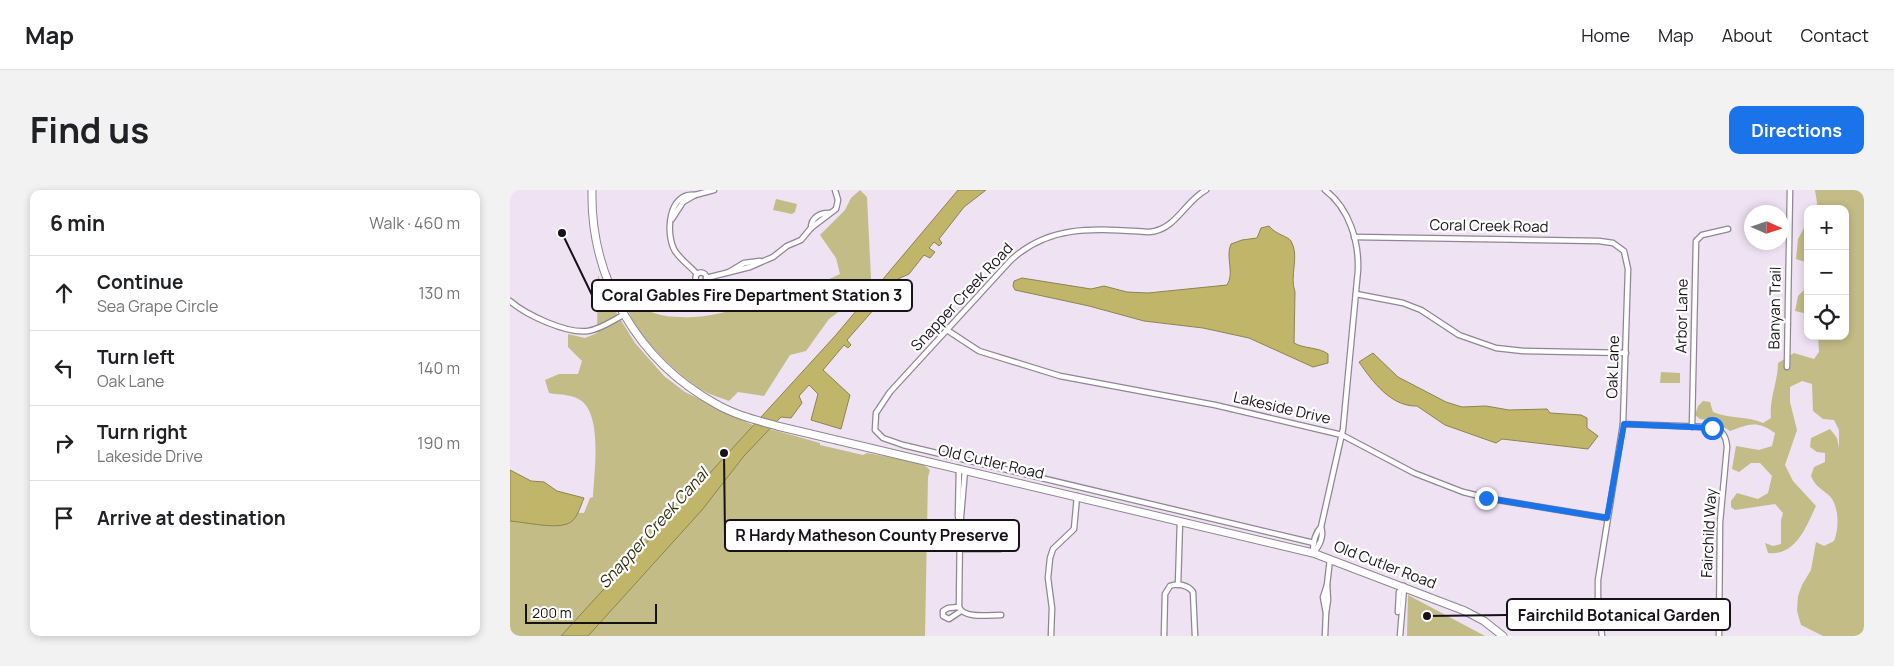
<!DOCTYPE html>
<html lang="en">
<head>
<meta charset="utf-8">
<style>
  body { margin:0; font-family:Manrope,sans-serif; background:#f2f2f2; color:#202124 }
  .controls { position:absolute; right:15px; top:15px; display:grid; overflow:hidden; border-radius:10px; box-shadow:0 2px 8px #0003 }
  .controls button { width:45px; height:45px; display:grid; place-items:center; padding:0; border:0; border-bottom:1px solid #e0e0e0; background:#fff; color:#202124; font:25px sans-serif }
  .compass { position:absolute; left:1234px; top:15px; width:45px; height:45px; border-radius:50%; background:#fff; box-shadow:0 2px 8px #0003; rotate:93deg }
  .scale { position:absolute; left:15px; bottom:12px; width:132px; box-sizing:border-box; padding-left:5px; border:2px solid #161217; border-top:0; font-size:14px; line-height:18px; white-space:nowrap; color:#161217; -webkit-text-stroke:4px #fff; paint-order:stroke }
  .stop { position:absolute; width:15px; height:15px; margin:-11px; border:4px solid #1a73e8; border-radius:50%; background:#fff }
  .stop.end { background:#1a73e8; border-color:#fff; box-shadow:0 1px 5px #0008 }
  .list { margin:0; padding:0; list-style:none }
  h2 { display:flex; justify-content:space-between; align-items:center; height:65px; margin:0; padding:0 20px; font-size:21px }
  h2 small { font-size:16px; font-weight:400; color:#757577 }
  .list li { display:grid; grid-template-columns:32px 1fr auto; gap:15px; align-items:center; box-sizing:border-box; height:75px; padding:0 20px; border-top:1px solid #e0e0e0 }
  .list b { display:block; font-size:19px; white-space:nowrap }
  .list p { margin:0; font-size:16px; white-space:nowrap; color:#757577 }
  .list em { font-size:16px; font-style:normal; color:#757577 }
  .icon { flex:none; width:28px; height:28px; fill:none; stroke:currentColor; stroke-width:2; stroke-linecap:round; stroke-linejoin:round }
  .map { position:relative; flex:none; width:1354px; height:446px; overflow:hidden; border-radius:10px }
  header { display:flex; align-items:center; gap:30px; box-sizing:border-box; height:70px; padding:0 25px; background:#fff; border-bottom:1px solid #e0e0e0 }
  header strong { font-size:24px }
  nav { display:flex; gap:28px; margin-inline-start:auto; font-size:18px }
  .intro { display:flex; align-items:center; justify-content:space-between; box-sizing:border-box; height:120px; padding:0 30px }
  h1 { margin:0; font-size:35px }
  .button { padding:12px 22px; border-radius:10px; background:#1a73e8; color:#fff; font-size:18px; font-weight:700 }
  main { display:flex; gap:30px; padding:0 30px }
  aside { flex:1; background:#fff; border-radius:10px; box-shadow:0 2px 8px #0003 }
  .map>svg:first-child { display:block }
</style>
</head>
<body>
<header>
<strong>Map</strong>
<nav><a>Home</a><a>Map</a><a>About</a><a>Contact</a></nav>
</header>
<div class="intro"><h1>Find us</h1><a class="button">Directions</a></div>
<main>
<aside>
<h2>6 min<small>Walk · 460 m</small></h2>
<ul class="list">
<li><svg class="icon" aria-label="ahead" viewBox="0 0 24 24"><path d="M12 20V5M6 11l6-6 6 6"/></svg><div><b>Continue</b><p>Sea Grape Circle</p></div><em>130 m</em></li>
<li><svg class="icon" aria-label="left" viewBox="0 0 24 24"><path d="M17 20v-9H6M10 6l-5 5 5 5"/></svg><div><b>Turn left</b><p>Oak Lane</p></div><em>140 m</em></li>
<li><svg class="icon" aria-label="right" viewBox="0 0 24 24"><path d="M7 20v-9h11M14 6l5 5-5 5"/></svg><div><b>Turn right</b><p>Lakeside Drive</p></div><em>190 m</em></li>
<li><svg class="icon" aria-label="arrive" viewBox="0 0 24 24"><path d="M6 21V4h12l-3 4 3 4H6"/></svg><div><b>Arrive at destination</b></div></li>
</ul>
</aside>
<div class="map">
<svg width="1354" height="446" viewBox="0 0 1354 446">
  <rect width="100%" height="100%" fill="#efe2f3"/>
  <g fill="#c3bc87">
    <path d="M350 0 357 7 361 88 359 99 319 129 296 161 280 165 254 206 228 202 219 211C209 207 198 204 190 199 166 183 121 141 116 113 127 111 134 120 144 123 153 126 162 127 171 127 206 129 232 116 264 106 287 99 309 95 330 84L326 68 310 45 335 20 341 8Z"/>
    <path d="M1305 0H1354V446H1313L1291 435 1287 421 1288 406 1292 395 1301 380 1306 352 1314 356 1324 351C1329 339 1329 320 1322 309 1317 301 1307 300 1301 286L1304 277 1315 272V263L1307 262 1300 257 1301 248 1320 239 1327 248 1329 258V240L1324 230 1313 229 1303 221 1302 194 1292 191 1280 197V212L1287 240 1275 275 1283 291 1306 316C1296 337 1286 366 1258 363L1255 353 1263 356 1271 354V330L1273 323 1265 314 1225 320 1221 317V311L1227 303 1248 309 1258 303 1262 286 1250 273H1241L1229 282 1222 279 1226 256 1249 260 1262 256 1265 243C1247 230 1239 234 1220 241L1204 231 1190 229 1185 225 1188 216 1193 211 1200 212 1203 222C1220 229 1237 226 1253 233L1261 228C1259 208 1268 192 1268 173L1284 163 1304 169 1309 162 1308 146H1335V19H1308Z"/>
    <path d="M266 9 287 14 285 22 282 24 263 20Z"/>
    <path d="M1295 36H1298V73L1286 69 1288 49Z"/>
    <path d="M88 85 96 106 125 153 154 186 175 202 257 242 260 239 310 253V255L353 265 357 263 411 273 420 280 418 287 415 446H0V320L74 323 80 308 83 307C84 283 92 230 73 212 64 204 50 205 39 203L35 190 49 184H68L72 171 58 157V144L75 148 87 143Z"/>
    <path d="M1295 99H1298V124L1285 121 1288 106Z"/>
    <path d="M1151 182 1170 183V193H1150Z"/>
    <path d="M898 405 975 446H897Z"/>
  </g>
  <g fill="#c0b568" stroke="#8d8450">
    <path d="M448 0H476L454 17 429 49 432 53 429 56 424 52 419 58 425 62 420 68 414 65 399 84 388 89 384 95 387 104 373 111 368 109 366 117 337 150 341 155 338 158 334 155 313 180 340 205 331 239 301 230 308 204 299 195 289 206 292 213 281 228 271 227 234 266 192 320 78 446H51L325 146Z"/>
    <path d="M759 36C766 45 778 46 781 51 790 66 779 86 785 102L784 153C794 159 809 157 818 164V173L803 177 739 148 693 138 634 131 579 116 505 100 503 96 504 91 512 88 581 99 594 96 617 102 638 103 717 95C725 83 715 67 721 54L732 50 747 48 751 38Z"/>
    <path d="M863 163 888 187 936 212 952 217 976 216 999 220 1037 219 1040 223 1071 225 1077 228V238L1088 246 1078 259 992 249 986 253 935 235 907 216C881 217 862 191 849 172Z"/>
    <path d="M0 280 21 291 34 292 47 301 74 308C70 317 67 331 57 334 44 339 14 332 0 331Z"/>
  </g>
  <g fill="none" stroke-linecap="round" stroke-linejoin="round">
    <defs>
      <g id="minor">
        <path d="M696 0C674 12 666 40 639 42 588 39 541 33 501 70L380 202 366 223 365 240 373 248 393 255 804 353"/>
        <path d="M185 5C158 2 155 44 165 61 171 70 180 76 187 84"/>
        <path d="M162 29 173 12 185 5 204 0"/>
        <path d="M301 38C301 28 310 22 320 23"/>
        <path d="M844 47 1089 51 1103 53 1114 61 1118 79 1113 234 1088 390V412L1092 446"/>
        <path d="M219 82 234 73 250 71"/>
        <circle cx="191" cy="88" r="5.5"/>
        <path d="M196 88 240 77 263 67 277 56 291 50 301 38 326 19 328 10 325 0"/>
        <path d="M846 104 893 113 911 120 949 145 986 158 1013 161 1116 163"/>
        <path d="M105 108 122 103 138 104 149 111H158L188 93"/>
        <path d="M0 111C16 125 57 144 78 141 91 139 102 131 113 125"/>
        <path d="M437 140 469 161 550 186 705 215 832 245 904 283 953 302 982 309 1097 328"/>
        <path d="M1277 177 1280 0"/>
        <path d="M1113 234 1199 237C1211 239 1216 244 1217 257L1210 332 1209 446"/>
        <path d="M1182 237 1186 51 1192 45 1218 39"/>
        <path d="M449 278 448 326 450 337"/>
        <path d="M455 280 450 338 449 417C454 429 479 425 491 425"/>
        <path d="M449 359H490"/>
        <path d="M803 363C803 354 805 343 811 337L833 239 848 80C849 51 839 18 815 0"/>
        <path d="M803 363C810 356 814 346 811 337"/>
        <path d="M668 395 670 331"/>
        <path d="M817 395 818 410 816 423 813 407Z"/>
        <path d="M817 395 820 369"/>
        <path d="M449 417 438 418 433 421V426L439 429 451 421"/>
        <path d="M888 422 889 402 894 396"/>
        <path d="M541 446 542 418 538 388 540 368 543 359 564 339 567 306"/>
        <path d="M654 446 655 404 660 396C668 393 678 395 683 402L685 446"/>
        <path d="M815 446 816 423"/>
        <path d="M890 446 894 398"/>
      </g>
      <path id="secondary" d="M82 0C80 89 128 171 206 214 225 225 246 230 267 236L803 363 955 421 974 431 993 446"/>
    </defs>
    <use href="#minor" stroke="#908594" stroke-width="7"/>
    <use href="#secondary" stroke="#908594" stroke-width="9"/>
    <use href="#minor" stroke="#fff" stroke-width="4.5"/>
    <use href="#secondary" stroke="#fff" stroke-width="7"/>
  </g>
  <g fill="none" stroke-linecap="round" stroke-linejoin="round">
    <path stroke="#1a73e8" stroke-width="6" d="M976 308 1097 328 1114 234 1202 238"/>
  </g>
  <g text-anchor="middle" stroke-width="4.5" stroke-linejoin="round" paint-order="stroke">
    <g font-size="15" fill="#161217" stroke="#fff">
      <text transform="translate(979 36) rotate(1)" y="5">Coral Creek Road</text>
      <text transform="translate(452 107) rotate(-47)" y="5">Snapper Creek Road</text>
      <text transform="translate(1265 118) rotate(-89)" y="5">Banyan Trail</text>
      <text transform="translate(1172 126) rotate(-89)" y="5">Arbor Lane</text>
      <text transform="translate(1103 177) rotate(-88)" y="5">Oak Lane</text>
      <text transform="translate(772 218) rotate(13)" y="5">Lakeside Drive</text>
      <text transform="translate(481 272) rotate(13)" y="5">Old Cutler Road</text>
      <text transform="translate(1199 343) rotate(-87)" y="5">Fairchild Way</text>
      <text transform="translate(875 375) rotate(21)" y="5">Old Cutler Road</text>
    </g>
    <g font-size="16" font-style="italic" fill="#342f0d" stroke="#fff">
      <text transform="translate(143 338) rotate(-48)" y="6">Snapper Creek Canal</text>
    </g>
  </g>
  <path fill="none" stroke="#161217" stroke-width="2" d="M52 43L82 105M214 263L215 346M917 426L997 425"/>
  <g fill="#161217" stroke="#fff" stroke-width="2">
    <circle cx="52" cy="43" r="5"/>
    <circle cx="214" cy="263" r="5"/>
    <circle cx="917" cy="426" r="5"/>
  </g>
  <g fill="#fff" stroke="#161217" stroke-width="2">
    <rect x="82" y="90" width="320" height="31" rx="5"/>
    <rect x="215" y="330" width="294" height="31" rx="5"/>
    <rect x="997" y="409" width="223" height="31" rx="5"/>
  </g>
  <g font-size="16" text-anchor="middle" font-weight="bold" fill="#161217">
    <text x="242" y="111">Coral Gables Fire Department Station 3</text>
    <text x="362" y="351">R Hardy Matheson County Preserve</text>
    <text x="1109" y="431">Fairchild Botanical Garden</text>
  </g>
</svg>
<div class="controls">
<button>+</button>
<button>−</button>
<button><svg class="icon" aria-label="locate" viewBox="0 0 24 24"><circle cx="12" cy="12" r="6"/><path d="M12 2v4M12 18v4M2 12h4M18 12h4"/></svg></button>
</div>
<svg class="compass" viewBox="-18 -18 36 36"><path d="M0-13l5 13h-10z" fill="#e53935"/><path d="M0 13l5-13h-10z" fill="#757577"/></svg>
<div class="scale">200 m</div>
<div class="stop" style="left:1202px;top:238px"></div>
<div class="stop end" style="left:976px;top:308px"></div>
</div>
</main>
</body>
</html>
